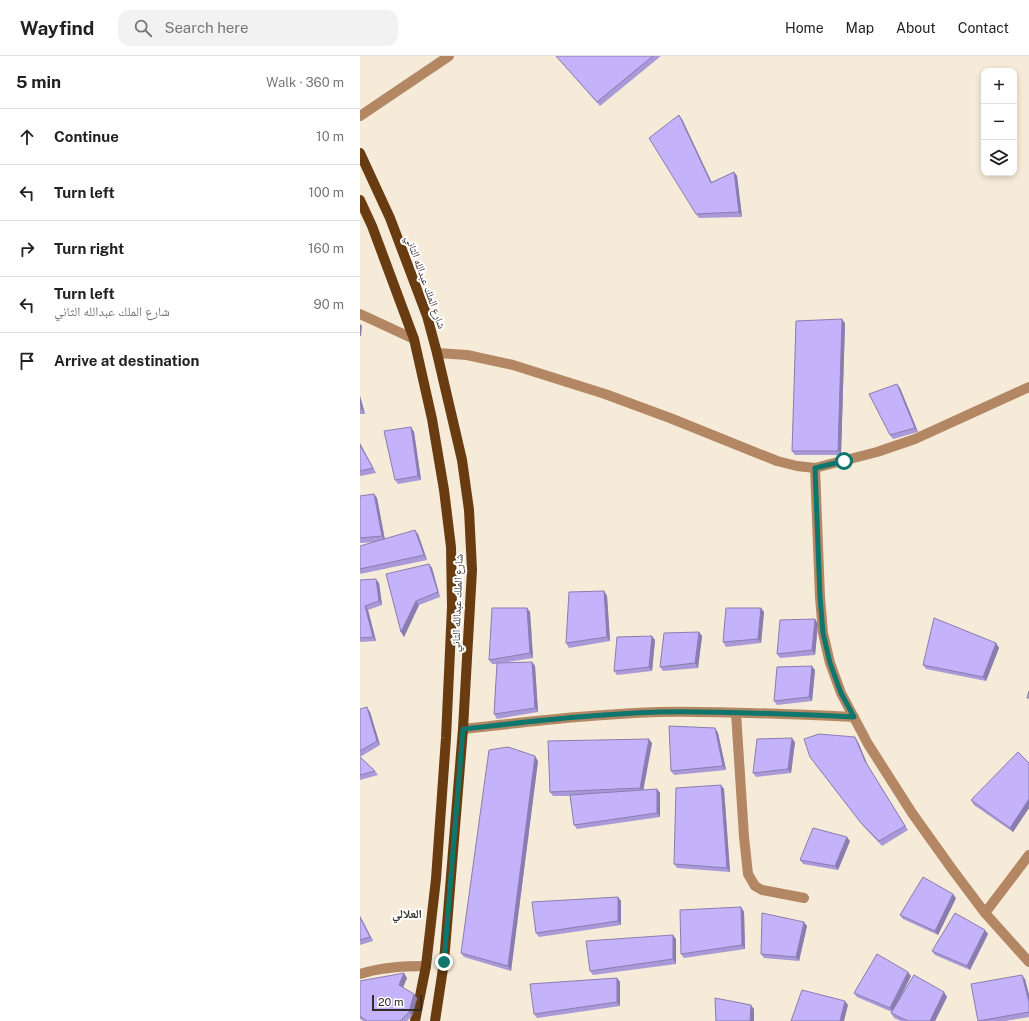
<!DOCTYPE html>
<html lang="en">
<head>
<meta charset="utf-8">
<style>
  body { margin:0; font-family:"Public Sans","Noto Naskh Arabic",sans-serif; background:#f2f2f2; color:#222 }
  .controls { position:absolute; right:12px; top:12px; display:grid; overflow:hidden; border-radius:8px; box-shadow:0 2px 6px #0003 }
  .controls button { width:36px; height:36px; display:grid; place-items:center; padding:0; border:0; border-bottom:1px solid #e0e0e0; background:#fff; color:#222; font:20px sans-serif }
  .scale { position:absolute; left:12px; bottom:10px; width:50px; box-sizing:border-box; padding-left:4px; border:2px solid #312d26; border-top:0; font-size:11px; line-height:14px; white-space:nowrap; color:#312d26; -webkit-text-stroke:3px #fff; paint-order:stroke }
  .stop { position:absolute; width:12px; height:12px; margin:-9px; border:3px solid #0f766e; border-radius:50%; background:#fff }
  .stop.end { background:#0f766e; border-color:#fff; box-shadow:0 1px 4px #0008 }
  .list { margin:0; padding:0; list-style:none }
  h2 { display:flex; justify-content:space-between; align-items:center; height:52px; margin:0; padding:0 16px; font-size:17px }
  h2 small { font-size:13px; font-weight:400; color:#767676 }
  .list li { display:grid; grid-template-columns:26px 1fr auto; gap:12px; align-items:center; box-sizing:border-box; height:56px; padding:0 16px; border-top:1px solid #e0e0e0 }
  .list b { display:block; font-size:15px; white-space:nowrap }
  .list p { margin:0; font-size:13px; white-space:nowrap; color:#767676 }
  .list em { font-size:13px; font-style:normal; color:#767676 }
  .icon { flex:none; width:22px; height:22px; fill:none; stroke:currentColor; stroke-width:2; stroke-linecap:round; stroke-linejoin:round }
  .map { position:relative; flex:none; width:669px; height:965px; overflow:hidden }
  header { display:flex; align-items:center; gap:24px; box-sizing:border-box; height:56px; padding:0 20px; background:#fff; border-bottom:1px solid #e0e0e0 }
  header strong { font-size:19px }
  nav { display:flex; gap:22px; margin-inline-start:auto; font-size:14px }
  .search { width:280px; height:36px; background:#f2f2f2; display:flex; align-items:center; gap:10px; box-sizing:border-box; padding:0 14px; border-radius:12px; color:#767676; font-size:15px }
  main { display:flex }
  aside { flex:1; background:#fff }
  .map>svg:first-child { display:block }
</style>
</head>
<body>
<header>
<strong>Wayfind</strong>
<div class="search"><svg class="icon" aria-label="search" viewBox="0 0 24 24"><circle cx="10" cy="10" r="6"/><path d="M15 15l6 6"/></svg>Search here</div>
<nav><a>Home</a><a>Map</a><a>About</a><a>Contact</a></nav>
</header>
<main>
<aside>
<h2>5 min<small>Walk · 360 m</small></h2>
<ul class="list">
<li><svg class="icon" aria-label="ahead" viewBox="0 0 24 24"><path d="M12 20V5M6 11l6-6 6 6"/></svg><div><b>Continue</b></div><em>10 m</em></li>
<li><svg class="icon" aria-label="left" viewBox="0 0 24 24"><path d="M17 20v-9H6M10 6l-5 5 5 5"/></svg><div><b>Turn left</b></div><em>100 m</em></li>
<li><svg class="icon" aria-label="right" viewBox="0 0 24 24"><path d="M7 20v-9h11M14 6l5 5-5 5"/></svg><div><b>Turn right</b></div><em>160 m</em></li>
<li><svg class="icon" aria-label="left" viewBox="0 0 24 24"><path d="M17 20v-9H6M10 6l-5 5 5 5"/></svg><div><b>Turn left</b><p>شارع الملك عبدالله الثاني</p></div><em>90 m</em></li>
<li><svg class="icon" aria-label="arrive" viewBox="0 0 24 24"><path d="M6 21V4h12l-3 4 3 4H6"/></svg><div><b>Arrive at destination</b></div></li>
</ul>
</aside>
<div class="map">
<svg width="669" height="965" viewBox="0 0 669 965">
  <rect width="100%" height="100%" fill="#f6ead8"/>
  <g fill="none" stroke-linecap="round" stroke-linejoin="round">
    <g stroke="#b38763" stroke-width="10">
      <path d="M0 60 89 0"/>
      <path d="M0 258 54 283"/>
      <path d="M77 297 107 299 153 309 245 338 310 362 417 405 437 410 455 412 517 396 555 383 669 331"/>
      <path d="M455 412 460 541 463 577 470 607 481 637 508 688 552 757 592 813 625 857 669 906"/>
      <path d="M376 657 384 781 388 818 395 830 402 834 444 842"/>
      <path d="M103 673C168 666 233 658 299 656 364 655 429 658 494 661"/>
      <path d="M625 857 669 799"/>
      <path d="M0 918C22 911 43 910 66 910"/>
    </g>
    <g stroke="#683c10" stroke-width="10">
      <path d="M0 97 30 162 67 260 77 297 102 404 109 454 112 514 103 673 84 906 75 965"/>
      <path d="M0 144 12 170 54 283 72 363 84 434 91 491 92 551 86 682 76 823 66 910 55 965"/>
    </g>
  </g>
  <g fill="#a999d8">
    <path d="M196 0H301L240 50Z"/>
    <path d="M322 63 351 126 374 116 377 120 382 161 339 162 336 158Z"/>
    <path d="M485 267 481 399H435L432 395Z"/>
    <path d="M537 328 540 332 558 376 533 383 530 379Z"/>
    <path d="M0 340 5 358H0Z"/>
    <path d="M51 371 54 376 61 424 38 428 35 424Z"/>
    <path d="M0 387V388L16 417 0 420Z"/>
    <path d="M14 438 17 442 25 483 58 478 67 504 0 518V490L15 486 0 487V440Z"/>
    <path d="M69 508 72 512 80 541 59 549 44 581 41 576Z"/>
    <path d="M0 524 19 527 22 549 8 554 16 585 0 586Z"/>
    <path d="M244 535 247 540 250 585 209 592 206 587Z"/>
    <path d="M167 552 170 556 173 602 141 607 172 606 175 610 178 656 137 663 134 658 137 608H132L129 604Z"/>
    <path d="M401 552 404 556 401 587 366 591 363 586Z"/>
    <path d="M458 568 455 599 420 602 417 598Z"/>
    <path d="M339 576 342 580 338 612 303 615 300 611Z"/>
    <path d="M295 584 292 615 257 619 254 615Z"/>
    <path d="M636 587 639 592 626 625 566 613 563 609Z"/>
    <path d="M455 614 452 645 417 649 414 645Z"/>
    <path d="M0 653 10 656 20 689 0 701Z"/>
    <path d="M355 672 358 677 366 714 314 719 311 715Z"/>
    <path d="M435 686 431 717 396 721 393 717Z"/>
    <path d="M498 686 508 710 548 774 522 790 504 771 453 705Z"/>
    <path d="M292 687 283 734 297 733 300 737V761L217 773 214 769 210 740H193L190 736Z"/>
    <path d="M0 701 15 715 18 719 0 724Z"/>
    <path d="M178 705 151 915 104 901 101 897Z"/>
    <path d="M669 707V752L653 776 614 749 611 744Z"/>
    <path d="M361 729 364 733 370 816 317 812 314 808Z"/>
    <path d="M490 785 478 814 443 808 440 804Z"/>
    <path d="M258 841 261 845V869L179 881 176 877Z"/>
    <path d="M596 842 578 879 543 863 540 859Z"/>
    <path d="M381 851 384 856 385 893 324 902 321 898Z"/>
    <path d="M0 860 13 885 0 889Z"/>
    <path d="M447 870 439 905 404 902 401 898Z"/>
    <path d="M628 878 610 914 575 899 572 895Z"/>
    <path d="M316 883V908L233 919 230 915Z"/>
    <path d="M551 920 538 945 587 941 575 965H541L534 962 531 957 532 956 497 941 494 937Z"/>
    <path d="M47 922 43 931 57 942 52 960 47 965H4L0 963V925Z"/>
    <path d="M257 922 260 926V950L177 962 174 958Z"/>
    <path d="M665 923 669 939V961L645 965H618Z"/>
  </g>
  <g fill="#897db0">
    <path d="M319 59 322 63 354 131 351 127Z"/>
    <path d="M374 116 377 120 382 161 379 156Z"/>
    <path d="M482 263 485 267 481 399 478 395Z"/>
    <path d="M0 268 2 270 1 280H0Z"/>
    <path d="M537 328 540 332 558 376 555 372Z"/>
    <path d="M0 340 5 358 2 353 0 346Z"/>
    <path d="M51 371 54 376 61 424 58 420Z"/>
    <path d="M0 387 16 417 13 412 0 389Z"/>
    <path d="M14 438 17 442 25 485 22 480Z"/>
    <path d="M55 474 58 478 67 504 64 499Z"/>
    <path d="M69 508 72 512 80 541 78 536Z"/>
    <path d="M16 523 19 527 22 549 19 545Z"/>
    <path d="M244 535 247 540 250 585 247 581Z"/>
    <path d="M56 545 59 549 44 581 41 576Z"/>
    <path d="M5 550 8 554 16 585 13 581Z"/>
    <path d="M167 552 170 556 173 602 170 597Z"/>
    <path d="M401 552 404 556 401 587 398 583Z"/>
    <path d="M455 563 458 568 455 599 452 594Z"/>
    <path d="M339 576 342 580 338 612 335 607Z"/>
    <path d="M292 580 295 584 292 615 289 611Z"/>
    <path d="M636 587 639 592 626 625 623 621Z"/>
    <path d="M172 606 175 610 178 656 175 652Z"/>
    <path d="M452 610 455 614 452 645 449 641Z"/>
    <path d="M7 651 10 656 20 689 17 685Z"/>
    <path d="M355 672 358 677 366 714 363 710Z"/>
    <path d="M495 681 498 686 508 710 548 774 505 705Z"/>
    <path d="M432 682 435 686 431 717 428 713Z"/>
    <path d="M289 683 292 687 283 736 280 732Z"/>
    <path d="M175 700 178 705 151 915 148 910Z"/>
    <path d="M361 729 364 733 370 816 367 812Z"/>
    <path d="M297 733 300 737V761L297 757Z"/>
    <path d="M669 743V752L653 776 650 772Z"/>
    <path d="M487 781 490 785 478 814 475 810Z"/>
    <path d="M593 838 596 842 578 879 575 875Z"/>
    <path d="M258 841 261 845V869L258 865Z"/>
    <path d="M381 851 384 856 385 893 382 889Z"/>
    <path d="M0 860 13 885 10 881 0 861Z"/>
    <path d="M444 866 447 870 439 905 436 901Z"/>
    <path d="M625 874 628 878 610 914 607 910Z"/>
    <path d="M313 879 316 883V908L313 903Z"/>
    <path d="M548 916 551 920 533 956 530 952Z"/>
    <path d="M44 917 47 922 42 934 39 929Z"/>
    <path d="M662 919 665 923 669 939V946Z"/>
    <path d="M257 922 260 926V950L257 946Z"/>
    <path d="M584 936 587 941 575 965H570Z"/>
    <path d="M54 938 57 942 52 960 49 956Z"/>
    <path d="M485 945 488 949 484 965H480Z"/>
    <path d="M391 949 394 953V965H390Z"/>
  </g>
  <g fill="#c4b2fb" stroke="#897db0">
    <path d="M196 0H293L237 46Z"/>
    <path d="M319 59 351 127 374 116 379 156 336 158 289 82Z"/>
    <path d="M482 263 478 395H432L436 265Z"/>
    <path d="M537 328 555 372 530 379 509 338Z"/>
    <path d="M0 346 2 353H0Z"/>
    <path d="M51 371 58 420 35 424 24 375Z"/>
    <path d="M0 389 13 412 0 415Z"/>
    <path d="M14 438 22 480 0 482V440Z"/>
    <path d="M55 474 64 499 0 513V490Z"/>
    <path d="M69 508 78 536 56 545 41 576 26 518Z"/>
    <path d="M16 523 19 545 5 550 13 581 0 582V524Z"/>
    <path d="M244 535 247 581 206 587 209 536Z"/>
    <path d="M132 552H167L170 597 129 604Z"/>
    <path d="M366 552H401L398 583 363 586Z"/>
    <path d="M574 562 636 587 623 621 563 609Z"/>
    <path d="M455 563 452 594 417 598 420 564Z"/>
    <path d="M339 576 335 607 300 611 304 577Z"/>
    <path d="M292 580 289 611 254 615 257 581Z"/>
    <path d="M172 606 175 652 134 658 137 607Z"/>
    <path d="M452 610 449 641 414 645 417 611Z"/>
    <path d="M669 635V642H667Z"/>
    <path d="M7 651 17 685 0 695V653Z"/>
    <path d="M309 670 355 672 363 710 311 715Z"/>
    <path d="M459 678 495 681 505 705 545 770 519 785 501 767 450 701 444 683Z"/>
    <path d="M432 682 428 713 393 717 397 683Z"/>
    <path d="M289 683 280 732 190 736 188 685Z"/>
    <path d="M148 691 175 700 148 910 101 897 129 694Z"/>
    <path d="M658 696 669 707V743L650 772 611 744Z"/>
    <path d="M0 701 15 715 0 719Z"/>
    <path d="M361 729 367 812 314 808 316 732Z"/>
    <path d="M297 733V757L214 769 210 739Z"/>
    <path d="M453 772 487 781 475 810 440 804Z"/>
    <path d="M563 821 593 838 575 875 540 859Z"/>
    <path d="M258 841V865L176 877 172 846Z"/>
    <path d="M381 851 382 889 321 898 320 854Z"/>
    <path d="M402 857 444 866 436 901 401 898Z"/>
    <path d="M595 857 625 874 607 910 572 895Z"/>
    <path d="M0 861 10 881 0 884Z"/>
    <path d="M313 879V903L230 915 226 885Z"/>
    <path d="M517 898 548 916 530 952 494 937Z"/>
    <path d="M44 917 39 929 54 938 49 956 40 965H7L0 960V925Z"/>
    <path d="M554 919 584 936 570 965H548L531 957Z"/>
    <path d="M662 919 669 946V956L618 965 611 928Z"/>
    <path d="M257 922V946L174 958 170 928Z"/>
    <path d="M442 934 485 945 480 965H431Z"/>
    <path d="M355 942 391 949 390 965H356Z"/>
  </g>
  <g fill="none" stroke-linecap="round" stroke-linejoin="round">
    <path stroke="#0f766e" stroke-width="5" d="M84 906 103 673C168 666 233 658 299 656 364 655 429 658 494 661L481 637 470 607 463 577 460 541 455 412 484 405"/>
  </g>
  <g text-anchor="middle" stroke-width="4" stroke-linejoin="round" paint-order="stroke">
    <g font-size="11" fill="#312d26" stroke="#fff">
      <text transform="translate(66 226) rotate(70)" y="4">شارع الملك عبدالله الثاني</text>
      <text transform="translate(97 547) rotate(-88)" y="4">شارع الملك عبدالله الثاني</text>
    </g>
    <g font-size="12" font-weight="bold" fill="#312d26" stroke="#fff">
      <text x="47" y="862">العلالي</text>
    </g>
  </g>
</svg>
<div class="controls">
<button>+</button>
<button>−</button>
<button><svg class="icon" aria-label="layers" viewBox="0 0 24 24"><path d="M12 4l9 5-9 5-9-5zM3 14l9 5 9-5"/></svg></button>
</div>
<div class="scale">20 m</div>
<div class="stop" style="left:484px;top:405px"></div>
<div class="stop end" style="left:84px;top:906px"></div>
</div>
</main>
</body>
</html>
